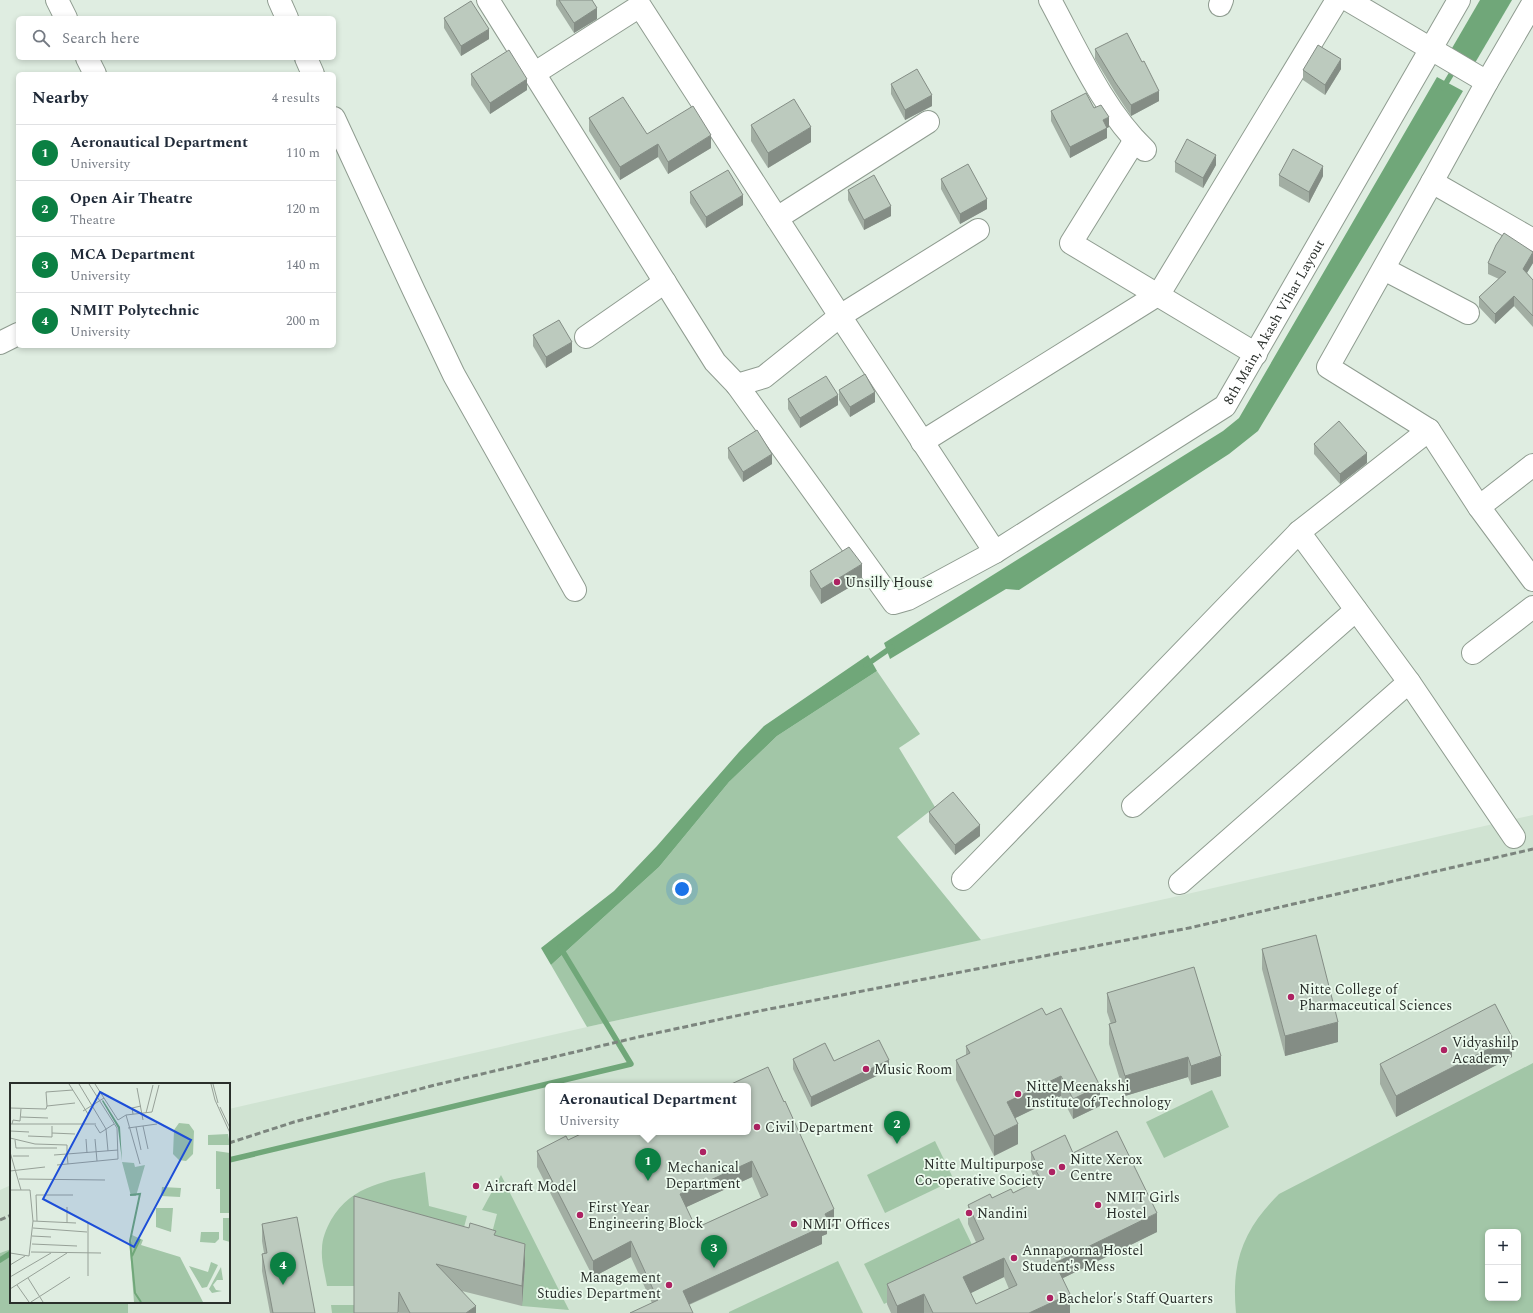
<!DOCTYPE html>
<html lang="en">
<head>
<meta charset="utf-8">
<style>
  body { margin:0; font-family:Spectral,serif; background:#f6f6f7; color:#1f2937 }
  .controls { position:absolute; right:12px; bottom:12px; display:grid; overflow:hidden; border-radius:6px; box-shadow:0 2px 6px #0003 }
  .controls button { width:36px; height:36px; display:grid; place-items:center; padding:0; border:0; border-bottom:1px solid #e0e1e3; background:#fff; color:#1f2937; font:20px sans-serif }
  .you { position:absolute; left:682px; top:889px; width:14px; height:14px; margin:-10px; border:3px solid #fff; border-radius:50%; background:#1a73e8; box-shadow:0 0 0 6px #1a73e833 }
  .badge { display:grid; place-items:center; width:26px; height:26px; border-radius:50%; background:#0b8043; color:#fff; font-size:13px; font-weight:700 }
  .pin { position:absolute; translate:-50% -33px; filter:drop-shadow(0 1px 2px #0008) }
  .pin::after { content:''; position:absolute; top:21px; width:14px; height:12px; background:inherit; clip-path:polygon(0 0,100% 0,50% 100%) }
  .popup { position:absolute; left:545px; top:1083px; width:206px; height:52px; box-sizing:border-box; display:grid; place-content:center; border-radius:6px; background:#fff; filter:drop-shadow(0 1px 3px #0005); font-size:13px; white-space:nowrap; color:#747a83 }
  .popup b { font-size:15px; color:#1f2937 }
  .popup::after { content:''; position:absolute; left:50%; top:100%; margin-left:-8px; border:8px solid transparent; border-top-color:#fff }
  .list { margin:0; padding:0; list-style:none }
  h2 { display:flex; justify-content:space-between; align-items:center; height:52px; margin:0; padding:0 16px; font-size:17px }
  h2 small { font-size:13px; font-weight:400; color:#747a83 }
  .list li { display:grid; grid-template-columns:26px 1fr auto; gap:12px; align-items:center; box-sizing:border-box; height:56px; padding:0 16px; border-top:1px solid #e0e1e3 }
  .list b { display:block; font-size:15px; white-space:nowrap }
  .list p { margin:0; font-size:13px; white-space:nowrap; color:#747a83 }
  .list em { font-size:13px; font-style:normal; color:#747a83 }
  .icon { flex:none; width:22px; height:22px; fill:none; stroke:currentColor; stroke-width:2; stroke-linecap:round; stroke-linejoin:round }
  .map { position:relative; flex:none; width:1533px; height:1313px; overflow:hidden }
  .search { position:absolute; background:#fff; box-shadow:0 2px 6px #0003; left:16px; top:16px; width:320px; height:44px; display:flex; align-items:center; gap:10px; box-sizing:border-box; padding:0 14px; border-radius:6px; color:#747a83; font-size:15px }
  .panel { position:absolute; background:#fff; box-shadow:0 2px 6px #0003; left:16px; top:72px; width:320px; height:276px; border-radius:6px }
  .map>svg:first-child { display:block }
</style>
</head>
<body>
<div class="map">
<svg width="1533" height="1313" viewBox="0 0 1533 1313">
  <rect width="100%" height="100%" fill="#dfede1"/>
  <g fill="#d0e3d2" fill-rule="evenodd">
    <path d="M1533 815V1313H0L11 1302H229V1109L587 1027 1174 897ZM548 1086H748V1132H548ZM1488 1232H1518V1298H1488Z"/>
    <path d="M11 1185V1249L0 1253V1190Z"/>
  </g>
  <g fill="#a2c6a7" fill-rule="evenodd">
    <path d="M877 671 920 734 899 748 935 807 897 837 981 940 587 1027 551 965 659 867 729 782 777 736Z"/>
    <path d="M1533 1063V1313H1236C1231 1262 1243 1230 1279 1194ZM1488 1232H1518V1298H1488Z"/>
    <path d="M1212 1090 1229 1127 1164 1158 1146 1122Z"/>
    <path d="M935 1141 954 1180 885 1213 867 1175Z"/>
    <path d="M425 1172 429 1206 467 1216 459 1246 354 1216V1286H327C325 1274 321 1261 322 1249 322 1239 326 1229 331 1220 352 1184 389 1181 425 1172Z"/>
    <path d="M501 1175 569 1310 522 1306 525 1264 488 1248 497 1214 482 1210Z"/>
    <path d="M959 1218 979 1259 884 1304 864 1264Z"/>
    <path d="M11 1249V1302H128V1313H0V1253Z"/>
    <path d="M838 1261 863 1313H729V1312Z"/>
    <path d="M331 1305H354V1313H332Z"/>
  </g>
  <g fill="#70a779">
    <path d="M1480 0H1512L1472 68 1448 55Z"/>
    <path d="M1437 77 1463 91 1258 431 1229 454 1019 590 1006 589 890 659 884 643 1223 431 1239 418Z"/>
    <path d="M868 655 877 671 777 736 729 782 659 867 551 965 541 948 614 891 657 846 739 752 764 726Z"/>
  </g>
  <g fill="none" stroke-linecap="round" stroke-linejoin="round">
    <g stroke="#70a779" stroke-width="5.5">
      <path d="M1443 88 1455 68"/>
      <path d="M866 665 892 647"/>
      <path d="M229 1160 631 1064 560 947"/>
      <path d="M0 1260 11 1253"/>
    </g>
    <defs>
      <g id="minor">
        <path d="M57 0 66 18"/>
        <path d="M279 0 287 18"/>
        <path id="s1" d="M488 0 715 362 737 385 894 603 908 599 995 552 1225 406 1459 0"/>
        <path d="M1050 0C1077 50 1104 111 1145 150"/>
        <path d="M1348 0 1487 82"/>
        <path d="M1533 3 1487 82 1432 182 1328 367 1429 430 1479 507 1533 580"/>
        <path d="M1220 5 1222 0"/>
        <path d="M87 58 95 74"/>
        <path d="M306 58 313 74"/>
        <path d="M535 73 640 6 840 316 995 552"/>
        <path d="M334 118 414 291 454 375 575 590"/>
        <path d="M1135 140 1071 243 1256 354"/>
        <path d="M1432 182 1533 240"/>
        <path d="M777 218 928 122"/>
        <path d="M1384 269 1468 313"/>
        <path d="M586 337 665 282"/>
        <path d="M0 343 18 334"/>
        <path d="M737 385 764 377 840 316 978 230"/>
        <path d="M922 442 1159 294 1337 0"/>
        <path d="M1479 507 1533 465"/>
        <path d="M1299 532 1409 682 1514 837"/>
        <path d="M1473 653 1533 607"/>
        <path d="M1133 806 1356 610"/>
        <path d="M963 879 1299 532 1429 430"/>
        <path d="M1180 883 1409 682"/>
      </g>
    </defs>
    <use href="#minor" stroke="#8f9c90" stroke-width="24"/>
    <use href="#minor" stroke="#fff" stroke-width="22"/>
    <g stroke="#7c857e" stroke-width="3" stroke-dasharray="6 3" stroke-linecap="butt">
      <path d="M229 1143 294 1122 435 1085 647 1035 759 1011 1189 928 1533 849"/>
      <path d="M0 1220 11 1215"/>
    </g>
  </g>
  <g fill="#a2aea3" fill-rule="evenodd">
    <path d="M556 0H592L597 19 574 33 556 5Z"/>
    <path d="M444 18 489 39 461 56 444 28Z"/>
    <path d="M1095 49 1142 62 1159 101 1131 116 1115 92 1095 59Z"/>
    <path d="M1341 69 1325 95 1303 80V70Z"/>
    <path d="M471 74 527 90 490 114 471 85Z"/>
    <path d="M891 84 932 106 905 120 891 94Z"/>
    <path d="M1094 108 1109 127 1107 128V138L1070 158 1051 121V111Z"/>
    <path d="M589 118 647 134 711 148 668 174 658 157 620 180 589 131Z"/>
    <path d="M751 125 811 142 768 168 751 141Z"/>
    <path d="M1175 162 1216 165 1203 188 1175 172Z"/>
    <path d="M1279 175 1323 176 1309 203 1279 186Z"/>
    <path d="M941 179 987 209 960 224 941 189Z"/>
    <path d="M848 190 891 216 864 230 848 200Z"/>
    <path d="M690 192 743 205 706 228 690 203Z"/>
    <path d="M1488 263H1533L1527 273 1533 280V327L1514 306 1495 324 1479 307V297L1499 279 1488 274Z"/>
    <path d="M533 335 572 352 546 368 533 346Z"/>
    <path d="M839 390 875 402 850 417 839 400Z"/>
    <path d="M788 399 838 405 800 428 788 409Z"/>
    <path d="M1314 444 1367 463 1340 484 1314 454Z"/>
    <path d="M728 448 772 464 743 482 728 458Z"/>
    <path d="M810 571 862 580 821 604 810 586Z"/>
    <path d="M929 812 980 836 955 855 929 822Z"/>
    <path d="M1262 949 1338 1042 1285 1056 1262 969Z"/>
    <path d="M1107 993 1221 1076 1191 1085 1188 1077 1125 1096 1109 1044V1024H1111L1107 1012Z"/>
    <path d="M1046 1015 1100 1106 1073 1119 1061 1096 1015 1118 1018 1144 994 1156 956 1080V1060L966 1055V1046Z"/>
    <path d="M1512 1057 1396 1117 1380 1084V1064Z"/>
    <path d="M793 1059 834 1061 889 1070 811 1107 793 1069Z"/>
    <path d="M748 1132 834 1226 827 1229V1234L822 1236V1244L689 1305 652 1303 631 1257 593 1277 537 1167V1151L568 1140ZM752 1177 761 1198 696 1228 686 1207Z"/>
    <path d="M1031 1152 1073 1153 1157 1232 1063 1278 1069 1313H891L887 1304V1284L976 1242 968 1224V1205L992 1198 1013 1193 1036 1182 1031 1171ZM1004 1277 1009 1289 976 1304 970 1293Z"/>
    <path d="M262 1224 315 1313H270L262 1271V1254L264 1253 262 1241Z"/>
    <path d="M469 1228 496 1236 525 1264 522 1306 462 1291 476 1313H399V1312L354 1313Z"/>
  </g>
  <g fill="#848d85">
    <path d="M597 8V19L574 33V23Z"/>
    <path d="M489 29V39L461 56V46Z"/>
    <path d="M1341 59V69L1325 95V85Z"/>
    <path d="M527 79V90L490 114V103Z"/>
    <path d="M1159 91V101L1131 116V105Z"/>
    <path d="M932 95V106L905 120V110Z"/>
    <path d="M1109 117V127L1107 128V138L1070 158V147L1103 120Z"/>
    <path d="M811 127V142L768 168V153Z"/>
    <path d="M711 135V148L668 174V162Z"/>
    <path d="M658 144V157L620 180V167Z"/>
    <path d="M1216 155V165L1203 188V178Z"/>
    <path d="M1323 166V176L1309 203V192Z"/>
    <path d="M743 195V205L706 228V217Z"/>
    <path d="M987 199V209L960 224V214Z"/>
    <path d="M891 206V216L864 230V220Z"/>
    <path d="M1533 252V263L1523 279V269Z"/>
    <path d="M1514 296V306L1495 324V314Z"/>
    <path d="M572 342V352L546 368V357Z"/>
    <path d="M875 392V402L850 417V407Z"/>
    <path d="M838 395V405L800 428V418Z"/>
    <path d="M1367 453V463L1340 484V474Z"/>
    <path d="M772 454V464L743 482V472Z"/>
    <path d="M862 564V580L821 604V589Z"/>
    <path d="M980 825V836L955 855V845Z"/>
    <path d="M1338 1022V1042L1285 1056V1036Z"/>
    <path d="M1512 1037V1057L1396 1117V1096Z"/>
    <path d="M1221 1056V1076L1191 1085V1066Z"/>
    <path d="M1188 1057V1077L1125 1096V1076Z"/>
    <path d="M889 1060V1070L811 1107V1097Z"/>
    <path d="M1061 1076V1096L1007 1122V1102Z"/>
    <path d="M1100 1086V1106L1073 1119V1099Z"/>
    <path d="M1018 1124V1144L994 1156V1136Z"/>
    <path d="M752 1161V1177L680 1210V1194Z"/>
    <path d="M834 1209V1226L827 1229V1234L822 1236V1244L683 1307V1291L819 1221 825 1214Z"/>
    <path d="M1157 1213V1232L1055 1282V1263Z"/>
    <path d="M631 1241V1257L593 1277V1261Z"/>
    <path d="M525 1244V1264L522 1306V1286Z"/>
    <path d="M1004 1258V1277L963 1297V1277Z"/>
    <path d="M924 1294V1313H897V1306Z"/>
    <path d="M1070 1294V1313H1029Z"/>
    <path d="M476 1306V1313H466Z"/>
  </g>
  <g fill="#bccabe" stroke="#848d85" fill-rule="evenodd">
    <path d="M559 0H592L597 8 574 23Z"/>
    <path d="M471 1 489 29 461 46 444 18Z"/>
    <path d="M1127 33 1142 62 1144 61 1159 91 1131 105 1115 82 1095 49Z"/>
    <path d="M1318 45 1341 59 1325 85 1303 70Z"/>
    <path d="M509 50 527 79 490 103 471 74Z"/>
    <path d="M917 69 932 95 905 110 891 84Z"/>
    <path d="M1086 93 1094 108 1101 105 1109 117 1103 120 1107 128 1070 147 1051 111Z"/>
    <path d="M623 97 647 134 693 106 711 135 668 162 658 144 620 167 589 118Z"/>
    <path d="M794 99 811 127 768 153 751 125Z"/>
    <path d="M1187 139 1216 155 1203 178 1175 162Z"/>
    <path d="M1293 149 1323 166 1309 192 1279 175Z"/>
    <path d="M968 164 987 199 960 214 941 179Z"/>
    <path d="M728 170 743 195 706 217 690 192Z"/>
    <path d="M874 175 891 206 864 220 848 190Z"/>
    <path d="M1504 233 1533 252 1523 269 1533 280V316L1514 296 1495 314 1479 297 1506 272 1488 263 1496 245Z"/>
    <path d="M559 320 572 342 546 357 533 335Z"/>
    <path d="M865 374 875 392 850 407 839 390Z"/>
    <path d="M826 376 838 395 800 418 788 399Z"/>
    <path d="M1339 421 1367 453 1340 474 1314 444Z"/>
    <path d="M757 430 772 454 743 472 728 448Z"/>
    <path d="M849 547 862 564 821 589 810 571Z"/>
    <path d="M953 792 980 825 955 845 929 812Z"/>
    <path d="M1316 935 1338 1022 1285 1036 1262 949Z"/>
    <path d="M1194 967 1221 1056 1191 1066 1188 1057 1125 1076 1109 1024 1116 1022 1107 993Z"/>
    <path d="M1495 1004 1512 1037 1396 1096 1380 1064Z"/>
    <path d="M1042 1008 1046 1015 1061 1008 1100 1086 1073 1099 1061 1076 1007 1102 1018 1124 994 1136 956 1060 970 1053 966 1046Z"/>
    <path d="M879 1040 889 1060 811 1097 793 1059 825 1043 834 1061Z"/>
    <path d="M768 1067 784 1102 785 1101 834 1209 825 1214 827 1218 819 1221 822 1227 683 1291 693 1313H630L658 1300 631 1241 593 1261 537 1151 566 1136 568 1140 585 1132H748V1086H727ZM752 1161 768 1195 696 1228 680 1194Z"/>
    <path d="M710 1084 711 1086H704Z"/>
    <path d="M1117 1131 1157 1213 1055 1263 1070 1294 1029 1313H933L924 1294 897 1306 887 1284 984 1239 968 1205 990 1194 992 1198 1011 1189 1013 1193 1041 1179 1036 1171 1039 1169 1031 1152 1065 1135 1073 1153ZM1004 1258 1017 1285 976 1304 963 1277Z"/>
    <path d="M354 1196 469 1228 470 1223 480 1226 496 1231 494 1235 525 1244 522 1286 436 1264 476 1306 466 1313H410L399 1292 398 1313H354Z"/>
    <path d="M297 1217 315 1313H273L262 1254 267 1253 262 1224Z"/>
  </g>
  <g fill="#ad2262" stroke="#ecfbee" stroke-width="1.5">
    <circle cx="837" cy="582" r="4"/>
    <circle cx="1291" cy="997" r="4"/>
    <circle cx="1444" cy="1050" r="4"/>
    <circle cx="866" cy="1069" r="4"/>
    <circle cx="1018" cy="1094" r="4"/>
    <circle cx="757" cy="1127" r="4"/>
    <circle cx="703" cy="1152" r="4"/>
    <circle cx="1062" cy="1167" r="4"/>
    <circle cx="1052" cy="1172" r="4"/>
    <circle cx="476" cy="1186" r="4"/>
    <circle cx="1098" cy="1205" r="4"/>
    <circle cx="969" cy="1213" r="4"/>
    <circle cx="580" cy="1215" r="4"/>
    <circle cx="794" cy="1224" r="4"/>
    <circle cx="1014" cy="1258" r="4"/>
    <circle cx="669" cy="1285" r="4"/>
    <circle cx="1050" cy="1298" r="4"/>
  </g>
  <g text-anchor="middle" stroke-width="3.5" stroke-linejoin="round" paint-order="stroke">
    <g font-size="14" fill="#2a2f2b" stroke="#ecfbee">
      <text dy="5" stroke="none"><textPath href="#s1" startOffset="1211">8th Main, Akash Vihar Layout</textPath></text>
    </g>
    <g font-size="14" fill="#2a2f2b" stroke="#ecfbee" text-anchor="start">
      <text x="845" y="587">Unsilly House</text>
      <text x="1299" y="994">Nitte College of<tspan x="1299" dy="16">Pharmaceutical Sciences</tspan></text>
      <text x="1452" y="1047">Vidyashilp<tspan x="1452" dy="16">Academy</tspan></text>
      <text x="874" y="1074">Music Room</text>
      <text x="1026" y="1091">Nitte Meenakshi<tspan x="1026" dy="16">Institute of Technology</tspan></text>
      <text x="765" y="1132">Civil Department</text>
      <text x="1070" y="1164">Nitte Xerox<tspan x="1070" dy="16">Centre</tspan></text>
      <text x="1044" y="1169" text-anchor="end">Nitte Multipurpose<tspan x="1044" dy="16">Co-operative Society</tspan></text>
      <text x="703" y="1172" text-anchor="middle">Mechanical<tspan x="703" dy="16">Department</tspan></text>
      <text x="484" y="1191">Aircraft Model</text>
      <text x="1106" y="1202">NMIT Girls<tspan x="1106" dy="16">Hostel</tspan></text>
      <text x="588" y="1212">First Year<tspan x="588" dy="16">Engineering Block</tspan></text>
      <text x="977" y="1218">Nandini</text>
      <text x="802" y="1229">NMIT Offices</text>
      <text x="1022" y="1255">Annapoorna Hostel<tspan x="1022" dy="16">Student's Mess</tspan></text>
      <text x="661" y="1282" text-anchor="end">Management<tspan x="661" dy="16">Studies Department</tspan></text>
      <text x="1058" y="1303">Bachelor's Staff Quarters</text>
    </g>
  </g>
  <g transform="translate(10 1083)">
    <rect width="220" height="220" fill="#dfede1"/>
    <path d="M169 40 179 41 184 48 183 71 176 78 169 77 163 71 164 47ZM218 51 220 62H198V52ZM206 68 220 70V130H210V106H206ZM112 79 124 80 125 84 135 82 126 113H121ZM152 104 171 105 170 114 151 113ZM146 125H163L161 149 146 144ZM213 135H220V159L213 157ZM191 149H209V156L205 160 190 159ZM122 152 133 157 131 162 170 174 193 219H124L120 167ZM201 179 208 182 197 204 192 205 179 183 198 189ZM211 184 213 197H207L203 202 206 207 212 208 202 210 199 206Z" fill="#a2c6a7"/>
    <path d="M93 17 110 44 112 78 108 45 92 18Z" fill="#70a779"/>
    <path fill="none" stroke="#70a779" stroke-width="2" d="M120 112 130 111 120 158 125 210 131 219M122 173 130 156"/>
    <path fill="none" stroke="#97a198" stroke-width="1" d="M59 1 78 31M69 1 96 46 98 68M85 1 108 37 116 32 142 29 149 2M201 1 205 17 220 50M203 1 208 20M127 5 133 37M37 23 36 9 63 7M210 24 220 45M0 25 36 26 37 23 65 20M73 28 94 15M136 30 143 2M123 31 122 25 131 23M116 32 130 81M11 34 38 35M0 41H86M2 41 3 37 10 38 11 26M85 42 90 50 104 41M133 43 138 66M126 44 131 67M118 45 147 41M0 48 19 49M42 50 65 51M18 53 42 54V43M0 55 25 61 57 62V71L44 72M76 56 77 70M85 56 87 78M5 57 6 65H47M0 69 11 107M3 73H19M58 81 57 71 108 67M47 82 108 76 107 45 79 1M0 88 35 84M9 96 95 97M0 107H20L23 138 19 173 0 170M23 138 66 140M27 138 26 112H63M57 140V124M23 145 77 149M22 153 41 154M22 161 67 163M21 169 91 170M0 182 15 173M78 193V140M0 194 41 170M18 195 33 219M7 202 19 219M0 206 57 170M21 219 60 194"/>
    <path fill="#1d4ed8" fill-opacity="0.15" stroke="#1d4ed8" stroke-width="2" d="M90 9 181 57 124 164 33 116Z"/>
    <rect width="220" height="220" fill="none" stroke="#2a2f2b" stroke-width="2"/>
  </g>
</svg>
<div class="controls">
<button>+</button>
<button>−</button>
</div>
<div class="you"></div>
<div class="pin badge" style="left:648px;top:1181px">1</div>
<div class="popup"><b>Aeronautical Department</b>University</div>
<div class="pin badge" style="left:897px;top:1144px">2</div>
<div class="pin badge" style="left:714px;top:1268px">3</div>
<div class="pin badge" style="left:283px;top:1285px">4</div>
<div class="search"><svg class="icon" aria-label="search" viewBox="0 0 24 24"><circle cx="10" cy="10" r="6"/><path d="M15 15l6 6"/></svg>Search here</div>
<section class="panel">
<h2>Nearby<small>4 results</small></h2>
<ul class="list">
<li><span class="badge">1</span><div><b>Aeronautical Department</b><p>University</p></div><em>110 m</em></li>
<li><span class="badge">2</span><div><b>Open Air Theatre</b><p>Theatre</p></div><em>120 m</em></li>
<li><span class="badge">3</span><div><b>MCA Department</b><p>University</p></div><em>140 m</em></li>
<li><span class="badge">4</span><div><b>NMIT Polytechnic</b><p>University</p></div><em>200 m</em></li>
</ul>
</section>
</div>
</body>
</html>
